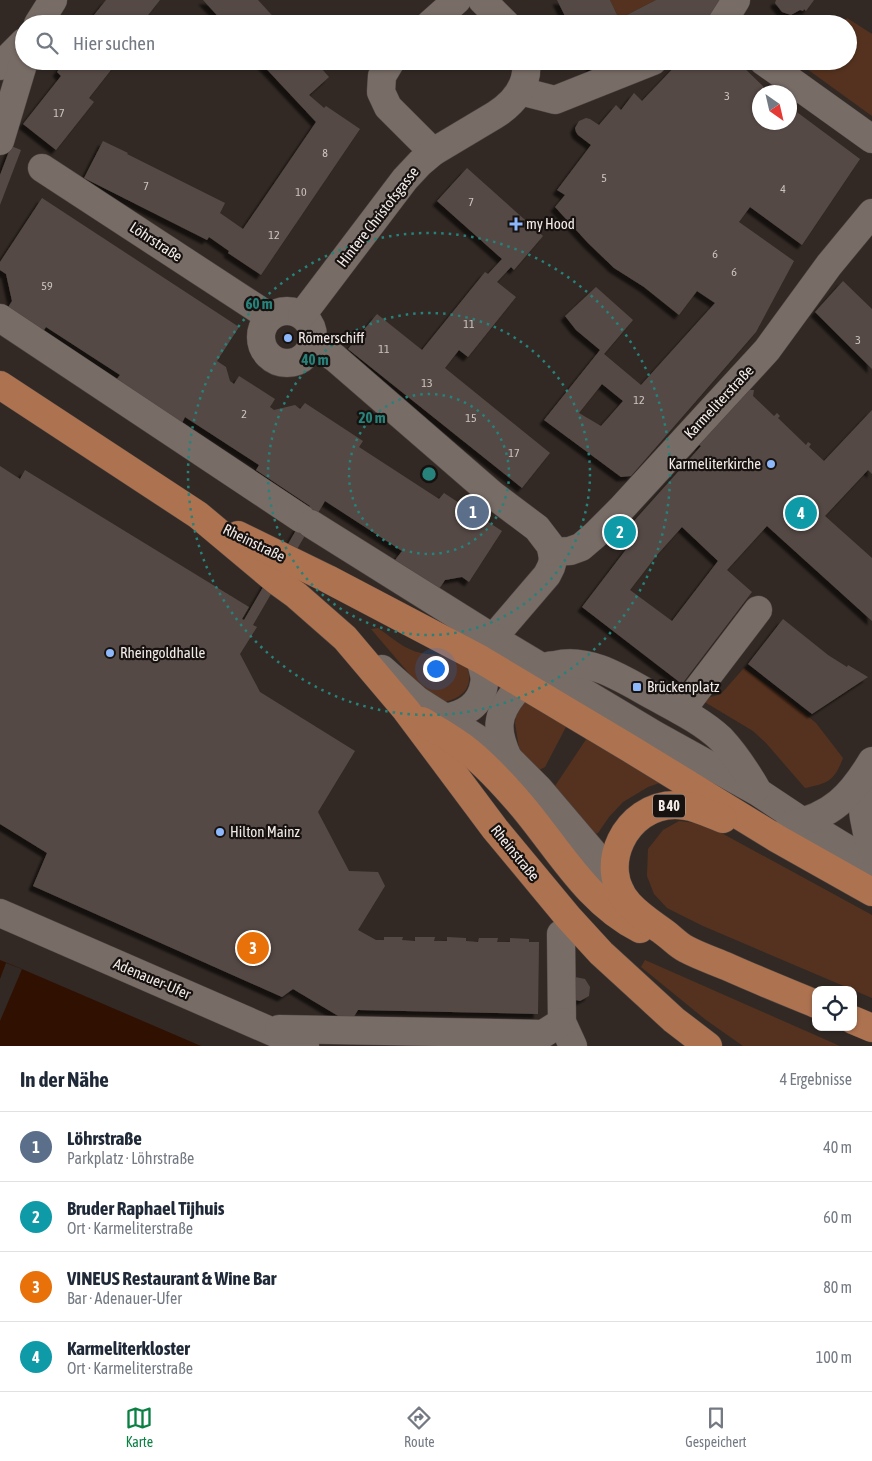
<!DOCTYPE html>
<html lang="de">
<head>
<meta charset="utf-8">
<style>
  body { margin:0; font-family:"Asap Condensed",sans-serif; background:#f2f2f3; color:#1f2937 }
  .controls { position:absolute; right:15px; bottom:15px; display:grid; overflow:hidden; border-radius:10px; box-shadow:0 1px 4px #0004 }
  .controls button { width:45px; height:45px; display:grid; place-items:center; padding:0; border:0; border-bottom:1px solid #e0e1e3; background:#fff; color:#1f2937; font:25px sans-serif }
  .compass { position:absolute; left:752px; top:85px; width:45px; height:45px; border-radius:50%; background:#fff; box-shadow:0 1px 4px #0004; rotate:146deg }
  .you { position:absolute; left:435px; top:668px; width:18px; height:18px; margin:-12px; border:4px solid #fff; border-radius:50%; background:#1a73e8; box-shadow:0 0 0 8px #1a73e833 }
  .badge { display:grid; place-items:center; width:32px; height:32px; border-radius:50%; background:#0b8043; color:#fff; font-size:16px; font-weight:700 }
  .pin { position:absolute; translate:-50% -50%; border:2px solid #fff; box-shadow:0 1px 5px #0006 }
  .list { margin:0; padding:0; list-style:none }
  h2 { display:flex; justify-content:space-between; align-items:center; height:65px; margin:0; padding:0 20px; font-size:21px }
  h2 small { font-size:16px; font-weight:400; color:#747a83 }
  .list li { display:grid; grid-template-columns:32px 1fr auto; gap:15px; align-items:center; box-sizing:border-box; height:70px; padding:0 20px; border-top:1px solid #e0e1e3 }
  .list b { display:block; font-size:19px; white-space:nowrap }
  .list p { margin:0; font-size:16px; white-space:nowrap; color:#747a83 }
  .list em { font-size:16px; font-style:normal; color:#747a83 }
  .icon { flex:none; width:28px; height:28px; fill:none; stroke:currentColor; stroke-width:2; stroke-linecap:round; stroke-linejoin:round }
  .map { position:relative; flex:none; width:872px; height:1046px; overflow:hidden }
  .search { position:absolute; background:#fff; box-shadow:0 1px 4px #0004; left:15px; right:15px; top:15px; height:55px; display:flex; align-items:center; gap:12px; box-sizing:border-box; padding:0 18px; border-radius:28px; color:#747a83; font-size:19px }
  .sheet { height:345px; background:#fff }
  nav { display:flex; justify-content:space-around; align-items:center; box-sizing:border-box; height:70px; border-top:1px solid #e0e1e3; background:#fff; font-size:14px; color:#747a83 }
  nav a { display:grid; justify-items:center; gap:2px }
  nav .on { color:#0b8043 }
  .map>svg:first-child { display:block }
</style>
</head>
<body>
<div class="map">
<svg width="872" height="1046" viewBox="0 0 872 1046">
  <defs>
    <filter id="shadow"><feDropShadow dx="-4.5" dy="4.5" stdDeviation="1" flood-color="#0009"/></filter>
  </defs>
  <rect width="100%" height="100%" fill="#322924"/>
  <g fill="#55321f">
    <path d="M610 0H656L619 19Z"/>
    <path d="M847 18 872 34V116L796 61H848V24H843Z"/>
    <path d="M378 628C391 637 405 650 421 653 431 656 445 653 455 657 469 661 474 681 464 692 458 698 452 700 444 702L424 691 371 629Z"/>
    <path d="M744 668 787 699 816 723 843 758C834 781 829 783 805 788L766 743 753 731 703 701 704 699 721 694Z"/>
    <path d="M527 697 567 725 545 767 537 771 519 748 515 723 517 708Z"/>
    <path d="M587 738 665 781 648 787 623 802 609 817 598 833 591 835 555 786Z"/>
    <path d="M679 821 705 824 872 915V998L703 926 667 908 654 894 647 876 648 849 663 830Z"/>
    <path d="M645 960 840 1046H743L706 1020 641 967Z"/>
  </g>
  <path fill="#301101" d="M0 960 22 969 201 1046H0Z"/>
  <path fill="#322924" d="M6 963 22 969 0 1021V979Z"/>
  <g fill="#554a44" fill-rule="evenodd" filter="url(#shadow)">
    <path d="M106 0H160L141 24H94L90 20Z"/>
    <path d="M203 0H258L280 24H225Z"/>
    <path d="M557 0H610L619 19 656 0H724L709 21 705 24H569Z"/>
    <path d="M776 0H814L806 11 804 9 803 11 800 10 791 15 782 12 775 3Z"/>
    <path d="M65 61H118L89 98 94 102 56 150 23 124 61 76 57 72Z"/>
    <path d="M259 61H315L329 77 309 95 324 108 326 106 360 129 261 275 228 253 229 251 209 237 207 240 84 178 103 141 128 153 127 154 225 203 220 213 243 229 316 122Z"/>
    <path d="M588 61H633L597 79Z"/>
    <path d="M680 61H737L769 92H760V122H790V107L860 159 802 245 750 207 739 222 794 261 756 332 631 476 621 477 544 420 600 350 576 330 565 316 596 287 633 320 604 354 641 385 715 303 697 291 679 315 644 287 614 268 588 243 555 207 565 195 557 190 591 145 578 135 576 132 575 128 579 121 586 118 590 119 599 125 616 105 621 110 634 93 642 101ZM602 384 623 401 601 426 579 413Z"/>
    <path d="M11 146 21 150 0 205V175Z"/>
    <path d="M467 168 543 236 514 270 511 267 497 282 516 297 468 357 459 350 445 368 550 453 522 488 348 349 377 314 422 350 485 272 488 274 502 259 437 201Z"/>
    <path d="M42 198 239 327 217 361 226 367 230 381 234 384 239 376 275 399 270 407 274 410 295 405 300 409 305 403 363 441 359 447 439 499 444 493 502 531 469 582 462 577 445 580 439 589 395 560 402 551 325 501 253 625 257 627 240 654 260 692 355 751 318 812 349 871 378 872 385 886 358 930 376 940H384V937H403L402 940 415 941V937H435L434 941H447V937L466 938V941L478 942 479 938H498L497 942H510V938L529 939V942H539L538 1014 358 1010 350 1023 293 989 282 997 33 886 47 853 0 824V466L20 479 25 470 249 607 242 619 244 620 310 506 256 470 259 465 185 417 182 423 116 380 120 375 46 327 42 333 7 309 12 301 6 274 0 270V262Z"/>
    <path d="M843 281 872 309V369L815 312Z"/>
    <path d="M747 387 750 390H754L753 396 774 416 777 413 780 416 778 418 806 445 808 442 811 444 809 447 824 461 872 410V474L868 470 825 516 872 558V621L767 526 727 570 752 592 682 684 582 607 634 539 625 531 701 446 696 443ZM682 527 718 561 672 621 630 590 657 555Z"/>
    <path d="M783 619 828 655 847 667 848 665 868 677 812 714 748 664Z"/>
    <path d="M575 977 585 979 590 987 589 996 580 1001 571 999 567 983Z"/>
  </g>
  <g fill="none" stroke-linecap="round" stroke-linejoin="round">
    <defs>
      <g id="minor">
        <path d="M482 0 506 24"/>
        <path d="M38 24 53 0"/>
        <path d="M430 24 457 0"/>
        <path d="M721 24 736 0"/>
        <path d="M391 61 382 76 381 92 388 107 433 152"/>
        <path d="M763 61 872 139"/>
        <path d="M0 66 24 42"/>
        <path d="M520 91 555 100 653 61"/>
        <path d="M0 141 24 61"/>
        <path d="M42 168 270 317"/>
        <circle cx="287" cy="337" r="26"/>
        <path d="M302 315 405 179 420 163 433 152 495 115C514 103 529 85 526 61"/>
        <path d="M0 318 302 519"/>
        <path d="M312 346 323 350 335 358 493 495 537 528 550 545 552 552 553 560 551 567 547 575 493 638 480 659C482 667 486 677 484 684 481 705 464 715 444 718"/>
        <path d="M311 524 493 638 655 735 758 792 803 822 872 864"/>
        <path d="M552 552 570 551 581 547 595 535 621 509 767 350 829 265 872 213"/>
        <path d="M382 669 417 700 508 758 539 789 596 856 620 890"/>
        <path d="M681 711 758 610"/>
        <path d="M508 758C496 731 495 716 515 692 523 683 533 672 544 667 547 666 552 665 555 665 591 656 627 682 657 698 679 710 703 722 721 739 735 754 746 771 756 788"/>
        <path d="M861 779C861 804 864 827 872 851"/>
        <path d="M790 825C832 816 851 796 872 761"/>
        <path d="M0 913 305 1046"/>
        <path d="M561 934 562 1022 573 1046"/>
        <path d="M279 1029 543 1034 562 1022"/>
      </g>
      <g id="major">
        <path d="M0 385 198 515 278 582 296 595 345 638 406 710 495 829 568 917 601 953 649 997 674 1020 708 1046"/>
        <path d="M238 535 328 579 480 659 629 748 776 838 872 892"/>
        <path d="M422 721C437 730 453 739 467 750 487 766 506 787 523 807 559 850 588 903 640 929"/>
        <path d="M723 819C708 813 692 805 675 805 626 805 595 867 629 904 640 916 653 924 665 933 672 938 678 945 686 949 699 956 714 961 728 967 757 980 787 992 816 1004"/>
        <path d="M853 1020 872 1028"/>
      </g>
    </defs>
    <use href="#minor" stroke="#4e4542" stroke-width="29"/>
    <use href="#major" stroke="#4e4542" stroke-width="29"/>
    <use href="#minor" stroke="#786c66" stroke-width="28"/>
    <use href="#major" stroke="#ad7250" stroke-width="28"/>
  </g>
  <g fill="none" stroke="#26827a" stroke-width="2.5" stroke-dasharray="2.5 5">
    <circle cx="429" cy="474" r="80"/>
    <circle cx="429" cy="474" r="161"/>
    <circle cx="429" cy="474" r="241"/>
  </g>
  <g fill="#8db9fc" stroke="#171210" stroke-width="2">
    <path d="M513.5 216.5h5v5h5v5h-5v5h-5v-5h-5v-5h5z"/>
    <circle cx="288" cy="338" r="5"/>
    <circle cx="771" cy="464" r="5"/>
    <circle cx="110" cy="653" r="5"/>
    <rect x="632" y="682" width="10" height="10" rx="2.5"/>
    <circle cx="220" cy="832" r="5"/>
  </g>
  <g text-anchor="middle" stroke-width="4.5" stroke-linejoin="round" paint-order="stroke">
    <g font-size="12" fill="#cbc3bf">
      <text x="727" y="100">3</text>
      <text x="59" y="117">17</text>
      <text x="325" y="157">8</text>
      <text x="604" y="182">5</text>
      <text x="146" y="190">7</text>
      <text x="783" y="193">4</text>
      <text x="301" y="196">10</text>
      <text x="471" y="206">7</text>
      <text x="274" y="239">12</text>
      <text x="715" y="258">6</text>
      <text x="734" y="276">6</text>
      <text x="47" y="290">59</text>
      <text x="469" y="328">11</text>
      <text x="858" y="344">3</text>
      <text x="384" y="353">11</text>
      <text x="427" y="387">13</text>
      <text x="639" y="404">12</text>
      <text x="244" y="418">2</text>
      <text x="471" y="422">15</text>
      <text x="514" y="457">17</text>
    </g>
    <rect fill="#171210" stroke="#b0aaa7" stroke-width="1" x="653" y="794.5" width="32" height="23" rx="4"/>
    <g font-size="14" font-weight="bold" fill="#f2ebe8">
      <text x="669" y="811">B 40</text>
    </g>
    <g font-size="15" fill="#f2ebe8" stroke="#171210">
      <text transform="translate(378 217) rotate(-52)" y="5">Hintere Christofsgasse</text>
      <text transform="translate(156 242) rotate(33)" y="5">Löhrstraße</text>
      <text transform="translate(719 402) rotate(-47)" y="5">Karmeliterstraße</text>
      <text transform="translate(254 543) rotate(26)" y="5">Rheinstraße</text>
      <text transform="translate(515 853) rotate(51)" y="5">Rheinstraße</text>
      <text transform="translate(152 979) rotate(23)" y="5">Adenauer-Ufer</text>
    </g>
    <g font-size="15" fill="#f2ebe8" stroke="#171210" text-anchor="start">
      <text x="526" y="229">my Hood</text>
      <text x="298" y="343">Römerschiff</text>
      <text x="761" y="469" text-anchor="end">Karmeliterkirche</text>
      <text x="120" y="658">Rheingoldhalle</text>
      <text x="647" y="692">Brückenplatz</text>
      <text x="230" y="837">Hilton Mainz</text>
    </g>
  </g>
  <circle cx="429" cy="474" r="8" fill="#26827a" stroke="#171210" stroke-width="2.5"/>
  <g font-size="15" text-anchor="middle" font-weight="bold" fill="#26827a" stroke="#171210" stroke-width="4.5" stroke-linejoin="round" paint-order="stroke">
    <text x="259" y="309">60 m</text>
    <text x="315" y="365">40 m</text>
    <text x="372" y="423">20 m</text>
  </g>
</svg>
<div class="controls">
<button><svg class="icon" aria-label="locate" viewBox="0 0 24 24"><circle cx="12" cy="12" r="6"/><path d="M12 2v4M12 18v4M2 12h4M18 12h4"/></svg></button>
</div>
<svg class="compass" viewBox="-18 -18 36 36"><path d="M0-13l5 13h-10z" fill="#e53935"/><path d="M0 13l5-13h-10z" fill="#747a83"/></svg>
<div class="you"></div>
<div class="pin badge" style="left:473px;top:512px;background:#5c6f8a">1</div>
<div class="pin badge" style="left:620px;top:532px;background:#0f9aa8">2</div>
<div class="pin badge" style="left:253px;top:948px;background:#e8710a">3</div>
<div class="pin badge" style="left:801px;top:513px;background:#0f9aa8">4</div>
<div class="search"><svg class="icon" aria-label="search" viewBox="0 0 24 24"><circle cx="10" cy="10" r="6"/><path d="M15 15l6 6"/></svg>Hier suchen</div>
</div>
<section class="sheet">
<h2>In der Nähe<small>4 Ergebnisse</small></h2>
<ul class="list">
<li><span class="badge" style="background:#5c6f8a">1</span><div><b>Löhrstraße</b><p>Parkplatz · Löhrstraße</p></div><em>40 m</em></li>
<li><span class="badge" style="background:#0f9aa8">2</span><div><b>Bruder Raphael Tijhuis</b><p>Ort · Karmeliterstraße</p></div><em>60 m</em></li>
<li><span class="badge" style="background:#e8710a">3</span><div><b>VINEUS Restaurant &amp; Wine Bar</b><p>Bar · Adenauer-Ufer</p></div><em>80 m</em></li>
<li><span class="badge" style="background:#0f9aa8">4</span><div><b>Karmeliterkloster</b><p>Ort · Karmeliterstraße</p></div><em>100 m</em></li>
</ul>
</section>
<nav>
<a class="on"><svg class="icon" aria-label="map" viewBox="0 0 24 24"><path d="M3 6l6-2 6 2 6-2v14l-6 2-6-2-6 2zM9 4v14M15 6v14"/></svg>Karte</a>
<a><svg class="icon" aria-label="directions" viewBox="0 0 24 24"><path d="M12 3l9 9-9 9-9-9zM9 14v-3h6M13 9l2 2-2 2"/></svg>Route</a>
<a><svg class="icon" aria-label="saved" viewBox="0 0 24 24"><path d="M7 4h10v16l-5-4-5 4z"/></svg>Gespeichert</a>
</nav>
</body>
</html>
